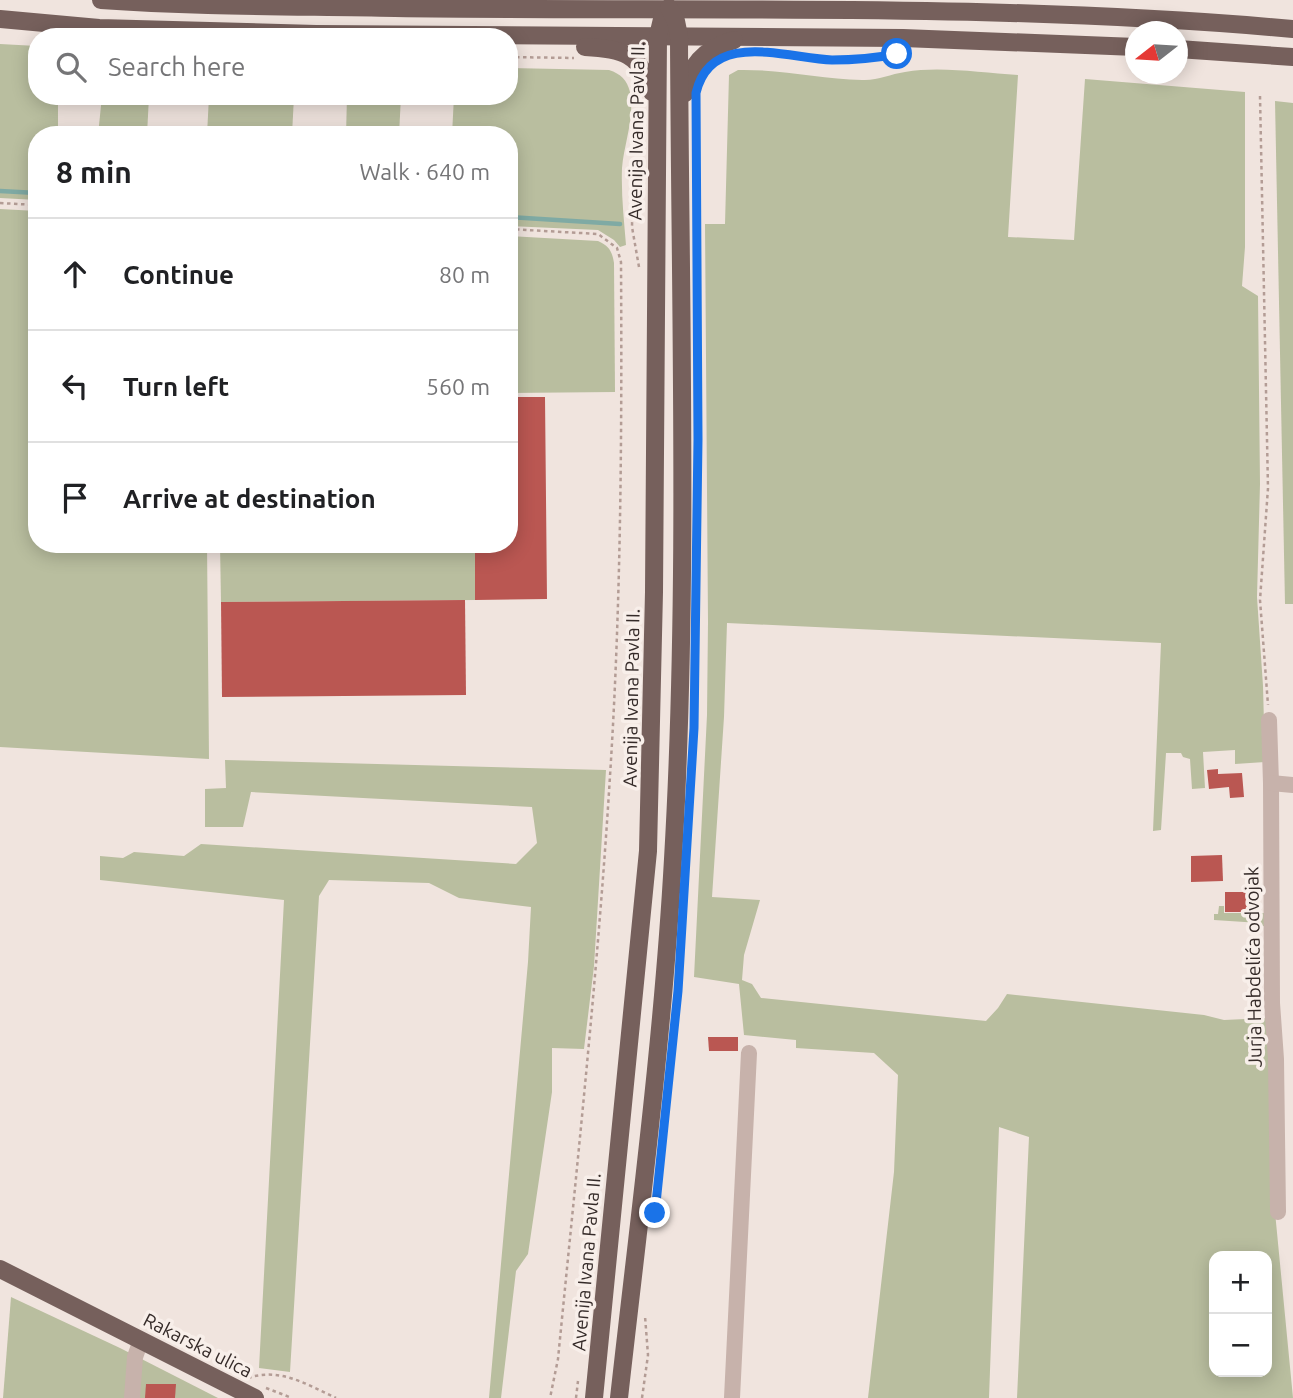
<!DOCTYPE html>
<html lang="en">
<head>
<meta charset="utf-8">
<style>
  body { margin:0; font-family:Ubuntu,sans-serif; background:#f2f2f2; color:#202124 }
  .controls { position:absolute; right:21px; bottom:21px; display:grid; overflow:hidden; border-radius:14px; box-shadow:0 4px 18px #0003 }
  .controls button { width:63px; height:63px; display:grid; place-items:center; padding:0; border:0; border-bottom:2px solid #e0e0e0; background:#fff; color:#202124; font:35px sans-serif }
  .compass { position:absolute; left:1125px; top:21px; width:63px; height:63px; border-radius:50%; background:#fff; box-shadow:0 4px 18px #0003; rotate:253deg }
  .stop { position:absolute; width:21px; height:21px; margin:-16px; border:5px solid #1a73e8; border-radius:50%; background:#fff }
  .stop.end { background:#1a73e8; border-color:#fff; box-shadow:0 2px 7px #0008 }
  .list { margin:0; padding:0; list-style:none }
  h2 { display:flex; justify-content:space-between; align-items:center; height:91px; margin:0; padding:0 28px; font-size:30px }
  h2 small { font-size:23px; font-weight:400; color:#757577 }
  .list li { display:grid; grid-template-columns:46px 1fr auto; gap:21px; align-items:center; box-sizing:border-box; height:112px; padding:0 28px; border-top:2px solid #e0e0e0 }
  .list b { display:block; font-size:26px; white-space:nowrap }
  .list em { font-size:23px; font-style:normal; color:#757577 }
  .icon { flex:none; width:38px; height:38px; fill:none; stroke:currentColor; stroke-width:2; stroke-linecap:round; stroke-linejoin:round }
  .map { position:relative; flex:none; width:1293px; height:1398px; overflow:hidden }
  .search { position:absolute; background:#fff; box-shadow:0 4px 18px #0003; left:28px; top:28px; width:490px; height:77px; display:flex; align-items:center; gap:18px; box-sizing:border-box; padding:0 24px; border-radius:28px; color:#757577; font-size:26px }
  .panel { position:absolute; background:#fff; box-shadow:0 4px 18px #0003; left:28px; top:126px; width:490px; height:427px; border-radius:28px }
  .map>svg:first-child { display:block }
</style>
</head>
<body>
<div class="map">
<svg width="1293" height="1398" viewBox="0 0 1293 1398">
  <rect width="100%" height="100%" fill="#f0e4de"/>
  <g fill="#b9be9f" fill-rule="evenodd">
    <path d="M0 44 37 46V96H58V135H37V200L0 198Z"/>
    <path d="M509 68 609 70C621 74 627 80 630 92 635 117 624 144 622 168 621 194 624 220 626 245L620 247 614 240 598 230 509 226V135H452L454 96H509Z"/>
    <path d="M738 70C780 69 821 79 862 80 877 81 890 74 905 72 941 66 981 73 1018 75L1008 237 1074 240 1085 79 1245 92V247L1242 286 1258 296 1260 484 1257 597 1263 686 1265 762 1235 764V750L1203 752 1205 788 1192 789 1190 759 1183 757 1181 753H1166L1161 830 1153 831 1161 643 727 623 724 717 712 897 760 900 744 955 742 980 752 984 761 998 986 1021 998 1008 1007 994 1204 1015 1224 1020 1267 1018 1275 1212 1293 1398H1017L1029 1137 999 1127 989 1398H868L894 1172 898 1075 874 1053 796 1048V1040L744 1035 739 984 694 977 707 715 708 622 705 224H725L729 75ZM1214 1256H1267V1372H1214Z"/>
    <path d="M102 96H149L147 135H98Z"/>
    <path d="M209 96H294L292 135H207Z"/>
    <path d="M347 96H401L399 135H346Z"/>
    <path d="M1275 101 1293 103V604H1285Z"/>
    <path d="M0 209 37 211V544H207L209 759 0 747Z"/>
    <path d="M509 236 598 241C609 246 612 251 614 263L615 392 509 393Z"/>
    <path d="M220 544H475V600L221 602Z"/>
    <path d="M225 760 606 770 594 966 584 1049 552 1048V1092L528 1254 516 1271 501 1398H489L528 962 531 907 459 898 429 883 329 880 319 896 290 1372 259 1368 284 900 100 880V856L123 858 134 852 184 856 201 844 516 864 537 843 532 807 251 792 243 827H205V789L226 788Z"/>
    <path d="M1219 906H1224V913H1266V926H1260V923L1214 920V914H1218Z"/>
    <path d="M11 1297 120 1348 218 1398H3Z"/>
  </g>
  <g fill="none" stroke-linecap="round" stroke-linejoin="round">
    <g stroke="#7faaa4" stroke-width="4.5">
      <path d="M0 191 37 193"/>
      <path d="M509 217 620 224"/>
    </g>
  </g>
  <g fill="#ba5752">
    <path d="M509 397H545L547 599 475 600V544H509Z"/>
    <path d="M465 600 466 695 222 697 221 602Z"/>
    <path d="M1218 769V774L1242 773 1244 797 1230 798 1229 787 1209 789 1207 770Z"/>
    <path d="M1222 855 1223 881 1191 882V856Z"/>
    <rect x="1225" y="892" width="24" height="20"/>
    <path d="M708 1037H738V1051H709Z"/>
    <path d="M146 1384H176L175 1398H145Z"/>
  </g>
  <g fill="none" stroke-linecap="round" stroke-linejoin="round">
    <g stroke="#b39c95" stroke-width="2.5" stroke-dasharray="3.5 3.5" stroke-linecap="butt">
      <path d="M776 54 860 60 895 55"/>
      <path d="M509 57 574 58"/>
      <path d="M1260 96 1268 488 1260 600 1268 705"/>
      <path d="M697 135 698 233"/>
      <path d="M0 203 37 205"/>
      <path d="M509 229 598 234 617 248 621 262C622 433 621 605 610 776 598 971 577 1165 558 1359L550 1398"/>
      <path d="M639 267 632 227 633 170 640 104"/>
      <path d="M248 1378C280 1367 308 1385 336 1398"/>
      <path d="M266 1388 292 1398"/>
      <path d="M576 1398 578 1381"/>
      <path d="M642 1398 648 1355 645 1316"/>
    </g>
    <g stroke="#c7b2ab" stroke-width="16">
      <path d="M1269 720 1271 783 1272 1003 1276 1059 1278 1212"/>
      <path d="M1271 783 1293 785"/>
      <path d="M132 1398 135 1357 141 1340"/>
      <path d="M732 1398 749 1053"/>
    </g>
    <g stroke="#76605c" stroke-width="18">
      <path d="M101 0C199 7 297 6 395 8 694 12 995 2 1293 29"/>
      <path d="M0 19 99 28 316 34 903 38 1136 47"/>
      <path d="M585 47C623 49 640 53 652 92"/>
      <path d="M1178 49 1293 57"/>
      <path d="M685 93C689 64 707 48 734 40"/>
      <path d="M0 1269 255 1398"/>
      <path d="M594 1398 648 851 654 592 658 36 662 19 669 8"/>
      <path d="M619 1398C639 1219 663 1039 673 859 689 585 680 310 679 36L676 21 669 8"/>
    </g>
  </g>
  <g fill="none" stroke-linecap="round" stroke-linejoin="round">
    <path stroke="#1a73e8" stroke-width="9" d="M655 1213 678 991 694 728 698 439 696 93C711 29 786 58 832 60 855 60 876 58 897 54"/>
  </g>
  <g text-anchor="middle" stroke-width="7" stroke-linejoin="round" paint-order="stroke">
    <g font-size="19" fill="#352b29" stroke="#f8efea">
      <text transform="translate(636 131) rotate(-89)" y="7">Avenija Ivana Pavla II.</text>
      <text transform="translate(631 698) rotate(-89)" y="7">Avenija Ivana Pavla II.</text>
      <text transform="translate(1253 967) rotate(-91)" y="7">Jurja Habdelića odvojak</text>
      <text transform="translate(586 1262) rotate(-85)" y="7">Avenija Ivana Pavla II.</text>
      <text transform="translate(198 1345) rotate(27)" y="7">Rakarska ulica</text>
    </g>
  </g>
</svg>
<div class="controls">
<button>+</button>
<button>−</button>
</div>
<svg class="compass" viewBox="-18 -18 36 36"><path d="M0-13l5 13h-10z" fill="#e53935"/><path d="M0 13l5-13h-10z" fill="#757577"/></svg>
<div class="stop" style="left:897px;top:54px"></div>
<div class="stop end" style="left:655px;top:1213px"></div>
<div class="search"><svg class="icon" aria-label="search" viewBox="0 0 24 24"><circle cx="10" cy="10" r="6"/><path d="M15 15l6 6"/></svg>Search here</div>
<section class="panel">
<h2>8 min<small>Walk · 640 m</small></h2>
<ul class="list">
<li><svg class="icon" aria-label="ahead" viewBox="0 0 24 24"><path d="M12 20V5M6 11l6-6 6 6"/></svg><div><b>Continue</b></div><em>80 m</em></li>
<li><svg class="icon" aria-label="left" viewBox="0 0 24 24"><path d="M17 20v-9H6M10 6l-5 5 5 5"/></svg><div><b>Turn left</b></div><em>560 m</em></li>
<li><svg class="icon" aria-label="arrive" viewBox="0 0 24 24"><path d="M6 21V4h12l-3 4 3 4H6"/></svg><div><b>Arrive at destination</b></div></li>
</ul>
</section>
</div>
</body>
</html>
